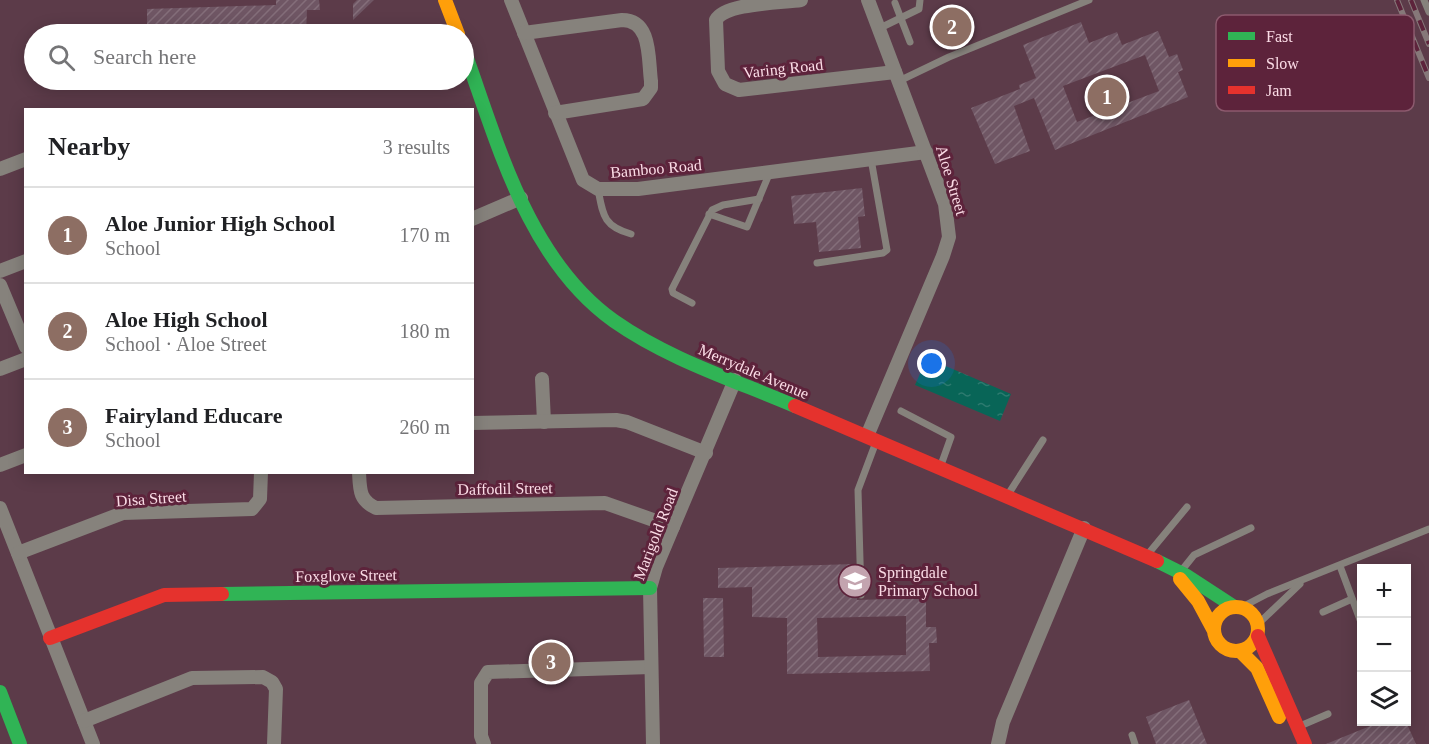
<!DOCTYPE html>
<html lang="en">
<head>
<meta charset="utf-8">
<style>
  body { margin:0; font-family:"Times New Roman",serif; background:#f6f6f6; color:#202124 }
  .controls { position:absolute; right:18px; bottom:18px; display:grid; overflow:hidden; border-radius:0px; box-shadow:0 3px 15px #0003 }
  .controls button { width:54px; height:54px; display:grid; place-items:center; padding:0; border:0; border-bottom:2px solid #e0e0e0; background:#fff; color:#202124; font:30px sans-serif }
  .you { position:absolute; left:932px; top:364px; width:21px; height:21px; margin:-15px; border:4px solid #fff; border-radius:50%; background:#1a73e8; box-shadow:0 0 0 9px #1a73e833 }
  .badge { display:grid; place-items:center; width:39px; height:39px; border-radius:50%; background:#695c63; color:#fff; font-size:20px; font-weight:700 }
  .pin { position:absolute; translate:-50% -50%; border:3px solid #fff; box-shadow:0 2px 6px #0006 }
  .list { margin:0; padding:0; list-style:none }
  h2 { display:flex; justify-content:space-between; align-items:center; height:78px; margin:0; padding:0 24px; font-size:26px }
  h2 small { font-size:20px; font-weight:400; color:#757577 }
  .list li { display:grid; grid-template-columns:39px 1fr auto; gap:18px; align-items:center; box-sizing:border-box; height:96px; padding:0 24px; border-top:2px solid #e0e0e0 }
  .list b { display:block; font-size:22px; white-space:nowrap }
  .list p { margin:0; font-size:20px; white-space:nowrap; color:#757577 }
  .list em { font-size:20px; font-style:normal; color:#757577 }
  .icon { flex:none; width:33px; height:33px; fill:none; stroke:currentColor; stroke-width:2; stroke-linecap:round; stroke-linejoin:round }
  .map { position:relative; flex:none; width:1429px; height:744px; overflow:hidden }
  .search { position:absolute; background:#fff; box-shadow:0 3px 15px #0003; left:24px; top:24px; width:450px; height:66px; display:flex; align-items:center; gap:15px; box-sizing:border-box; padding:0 21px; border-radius:33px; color:#757577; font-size:22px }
  .panel { position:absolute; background:#fff; box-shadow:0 3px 15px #0003; left:24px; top:108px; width:450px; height:366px; border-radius:0px }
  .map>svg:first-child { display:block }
</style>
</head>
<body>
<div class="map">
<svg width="1429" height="744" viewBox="0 0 1429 744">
  <defs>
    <pattern id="water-ripples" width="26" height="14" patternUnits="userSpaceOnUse" patternTransform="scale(1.5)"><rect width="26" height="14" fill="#086557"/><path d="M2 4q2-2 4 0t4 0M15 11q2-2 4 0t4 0" fill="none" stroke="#2d7a6f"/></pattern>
    <pattern id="building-hatch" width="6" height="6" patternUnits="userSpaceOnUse" patternTransform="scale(1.5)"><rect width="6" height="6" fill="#6f5664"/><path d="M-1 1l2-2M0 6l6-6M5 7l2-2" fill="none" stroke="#846e7a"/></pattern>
  </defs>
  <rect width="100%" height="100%" fill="#5c3b49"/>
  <path fill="url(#water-ripples)" d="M927 358 1011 394 1000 421 915 385Z"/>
  <g fill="url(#building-hatch)" fill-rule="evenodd">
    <path d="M276 0H319L320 10H307L306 34H247V24L187 25 188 34H135V25H147V9L276 5Z"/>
    <path d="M357 0H374L353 20V4Z"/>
    <path d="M1081 22 1089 43 1117 32 1122 45 1158 31 1169 57 1177 54 1183 70 1178 72 1188 97 1055 150 1034 98 1014 106 1030 151 995 164 971 108 1020 89 1019 85 1036 78 1023 45ZM1145 55 1159 91 1077 122 1063 86Z"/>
    <path d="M862 188 865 216 858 217 861 248 819 252 816 222 794 224 791 196Z"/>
    <path d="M855 564 857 600 926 598V627H936L937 643H929L930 671 787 674V618L752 617V587L718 588V568ZM906 616V655L818 657 817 618Z"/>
    <path d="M703 598H723L724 657H704Z"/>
    <path d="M1189 700 1207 744H1156L1146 717Z"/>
    <path d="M1380 722H1406L1416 744H1326Z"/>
  </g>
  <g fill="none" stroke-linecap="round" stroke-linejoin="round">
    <g stroke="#86827c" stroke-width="7">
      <path d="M1424 0 1429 12"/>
      <path d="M895 3 910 42"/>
      <path d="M878 29 919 9 920 0"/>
      <path d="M899 81 949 57 1089 0"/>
      <path d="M598 189C603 215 603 226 631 234"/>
      <path d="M709 214 747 227 770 172"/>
      <path d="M817 263 883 253 887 250 871 159"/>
      <path d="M692 303 673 293 672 289 712 210 723 205 759 199"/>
      <path d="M901 411 951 437 941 465"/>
      <path d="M1009 493 1043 440"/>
      <path d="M1148 554 1187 507"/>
      <path d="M1340 566 1362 625"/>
      <path d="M1182 570 1194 555 1251 528"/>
      <path d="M861 595 858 490 876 442"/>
      <path d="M1242 607 1267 594 1429 529"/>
      <path d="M1323 612 1352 599"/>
      <path d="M1258 624 1300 584"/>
      <path d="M1300 726 1328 714"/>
      <path d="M1132 735 1135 744"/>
    </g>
    <g stroke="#86827c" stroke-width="14">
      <path d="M511 0 583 180 598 189H638L926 152"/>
      <path d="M801 0C781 3 725 3 716 20L718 71 725 84 739 90 895 72"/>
      <path d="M524 33 622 20C652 20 648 59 651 81V88L643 99 555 113"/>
      <path d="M0 169 26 159"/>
      <path d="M472 219 521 198"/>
      <path d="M0 271 26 261"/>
      <path d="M0 285 26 347"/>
      <path d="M0 369 26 359"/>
      <path d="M542 379 544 422"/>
      <path d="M472 423 616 420 627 422 706 453"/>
      <path d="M867 436 943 256 949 237 945 204 868 0"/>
      <path d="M0 465 26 455"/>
      <path d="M359 472C360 490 359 500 376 508L605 503 673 527"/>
      <path d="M0 508 93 744"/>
      <path d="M18 553 123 513 252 509 260 499 261 472"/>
      <path d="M84 721 192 678 263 677 272 682 276 689 274 744"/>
      <path d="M484 744 481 736V683L488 672 651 667"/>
      <path d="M653 744 650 588 656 567 735 380"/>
      <path d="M998 744 1003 722 1084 528"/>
    </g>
    <g stroke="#30b455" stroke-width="14">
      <path d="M464 50C498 144 528 260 614 321 668 359 734 380 795 406"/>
      <path d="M1157 561 1187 576 1233 606"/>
      <path d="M222 594 650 588"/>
      <path d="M0 692 20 744"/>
    </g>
    <g stroke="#ff9f0a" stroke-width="14">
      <path d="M445 0 458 34"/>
      <path d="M1180 579 1198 601 1213 629"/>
      <circle cx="1236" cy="629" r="22"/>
      <path d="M1240 651 1257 668 1279 717"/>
    </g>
    <g stroke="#e5322d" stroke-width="14">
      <path d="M795 406 1157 561"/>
      <path d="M1258 636 1305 744"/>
      <path d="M50 638 164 595 222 594"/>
    </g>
    <defs>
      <g id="rail">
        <path d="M1397 0 1429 78"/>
        <path d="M1411 0 1429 44"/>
      </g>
    </defs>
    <use href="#rail" stroke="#867879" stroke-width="6"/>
    <use href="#rail" stroke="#5d233b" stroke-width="4" stroke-dasharray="11" stroke-linecap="butt"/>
  </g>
  <defs>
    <symbol id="school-disc" viewBox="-11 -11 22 22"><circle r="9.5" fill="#c3a4af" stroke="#5d233b"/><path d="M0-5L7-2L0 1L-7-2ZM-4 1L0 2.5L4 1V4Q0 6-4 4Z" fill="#fff"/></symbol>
  </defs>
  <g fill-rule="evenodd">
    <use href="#school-disc" x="836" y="562" width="38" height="38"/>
  </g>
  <g text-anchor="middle" stroke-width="6" stroke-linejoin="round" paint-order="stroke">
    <g font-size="16" fill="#fbdce6" stroke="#5d233b">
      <text transform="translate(783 68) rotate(-6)" y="6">Varing Road</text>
      <text transform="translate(656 168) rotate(-5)" y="6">Bamboo Road</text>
      <text transform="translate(952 180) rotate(73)" y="6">Aloe Street</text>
      <text transform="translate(754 371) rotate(23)" y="6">Merrydale Avenue</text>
      <text transform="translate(505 488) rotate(-1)" y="6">Daffodil Street</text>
      <text transform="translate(151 498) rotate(-4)" y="6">Disa Street</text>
      <text transform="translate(655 534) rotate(-69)" y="6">Marigold Road</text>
      <text transform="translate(346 575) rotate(-1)" y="6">Foxglove Street</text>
    </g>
    <g font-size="16" fill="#fbdce6" stroke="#5d233b" text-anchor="start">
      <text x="878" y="578">Springdale<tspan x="878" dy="18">Primary School</tspan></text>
    </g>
  </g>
  <rect x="1216" y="15" width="198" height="96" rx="9" fill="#5d233b" stroke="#8c5a6e" stroke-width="1.5"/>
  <rect x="1228" y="32" width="27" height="8" fill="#30b455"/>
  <rect x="1228" y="59" width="27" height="8" fill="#ff9f0a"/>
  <rect x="1228" y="86" width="27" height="8" fill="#e5322d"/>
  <g font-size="16" fill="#fbdce6">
    <text x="1266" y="42">Fast</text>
    <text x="1266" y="69">Slow</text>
    <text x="1266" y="96">Jam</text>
  </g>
</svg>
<div class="controls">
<button>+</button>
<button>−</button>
<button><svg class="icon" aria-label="layers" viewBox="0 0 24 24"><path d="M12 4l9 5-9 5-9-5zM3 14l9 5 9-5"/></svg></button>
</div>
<div class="you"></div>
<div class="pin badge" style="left:1107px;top:97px;background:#8d6e63">1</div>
<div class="pin badge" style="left:952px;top:27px;background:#8d6e63">2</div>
<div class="pin badge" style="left:551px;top:662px;background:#8d6e63">3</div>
<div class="search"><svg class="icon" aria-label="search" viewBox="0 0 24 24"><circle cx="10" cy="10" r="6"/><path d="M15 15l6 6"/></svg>Search here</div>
<section class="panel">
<h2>Nearby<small>3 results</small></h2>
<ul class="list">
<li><span class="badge" style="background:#8d6e63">1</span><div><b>Aloe Junior High School</b><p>School</p></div><em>170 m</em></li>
<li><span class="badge" style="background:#8d6e63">2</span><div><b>Aloe High School</b><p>School · Aloe Street</p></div><em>180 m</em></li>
<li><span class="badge" style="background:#8d6e63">3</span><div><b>Fairyland Educare</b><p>School</p></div><em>260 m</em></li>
</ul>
</section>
</div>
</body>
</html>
